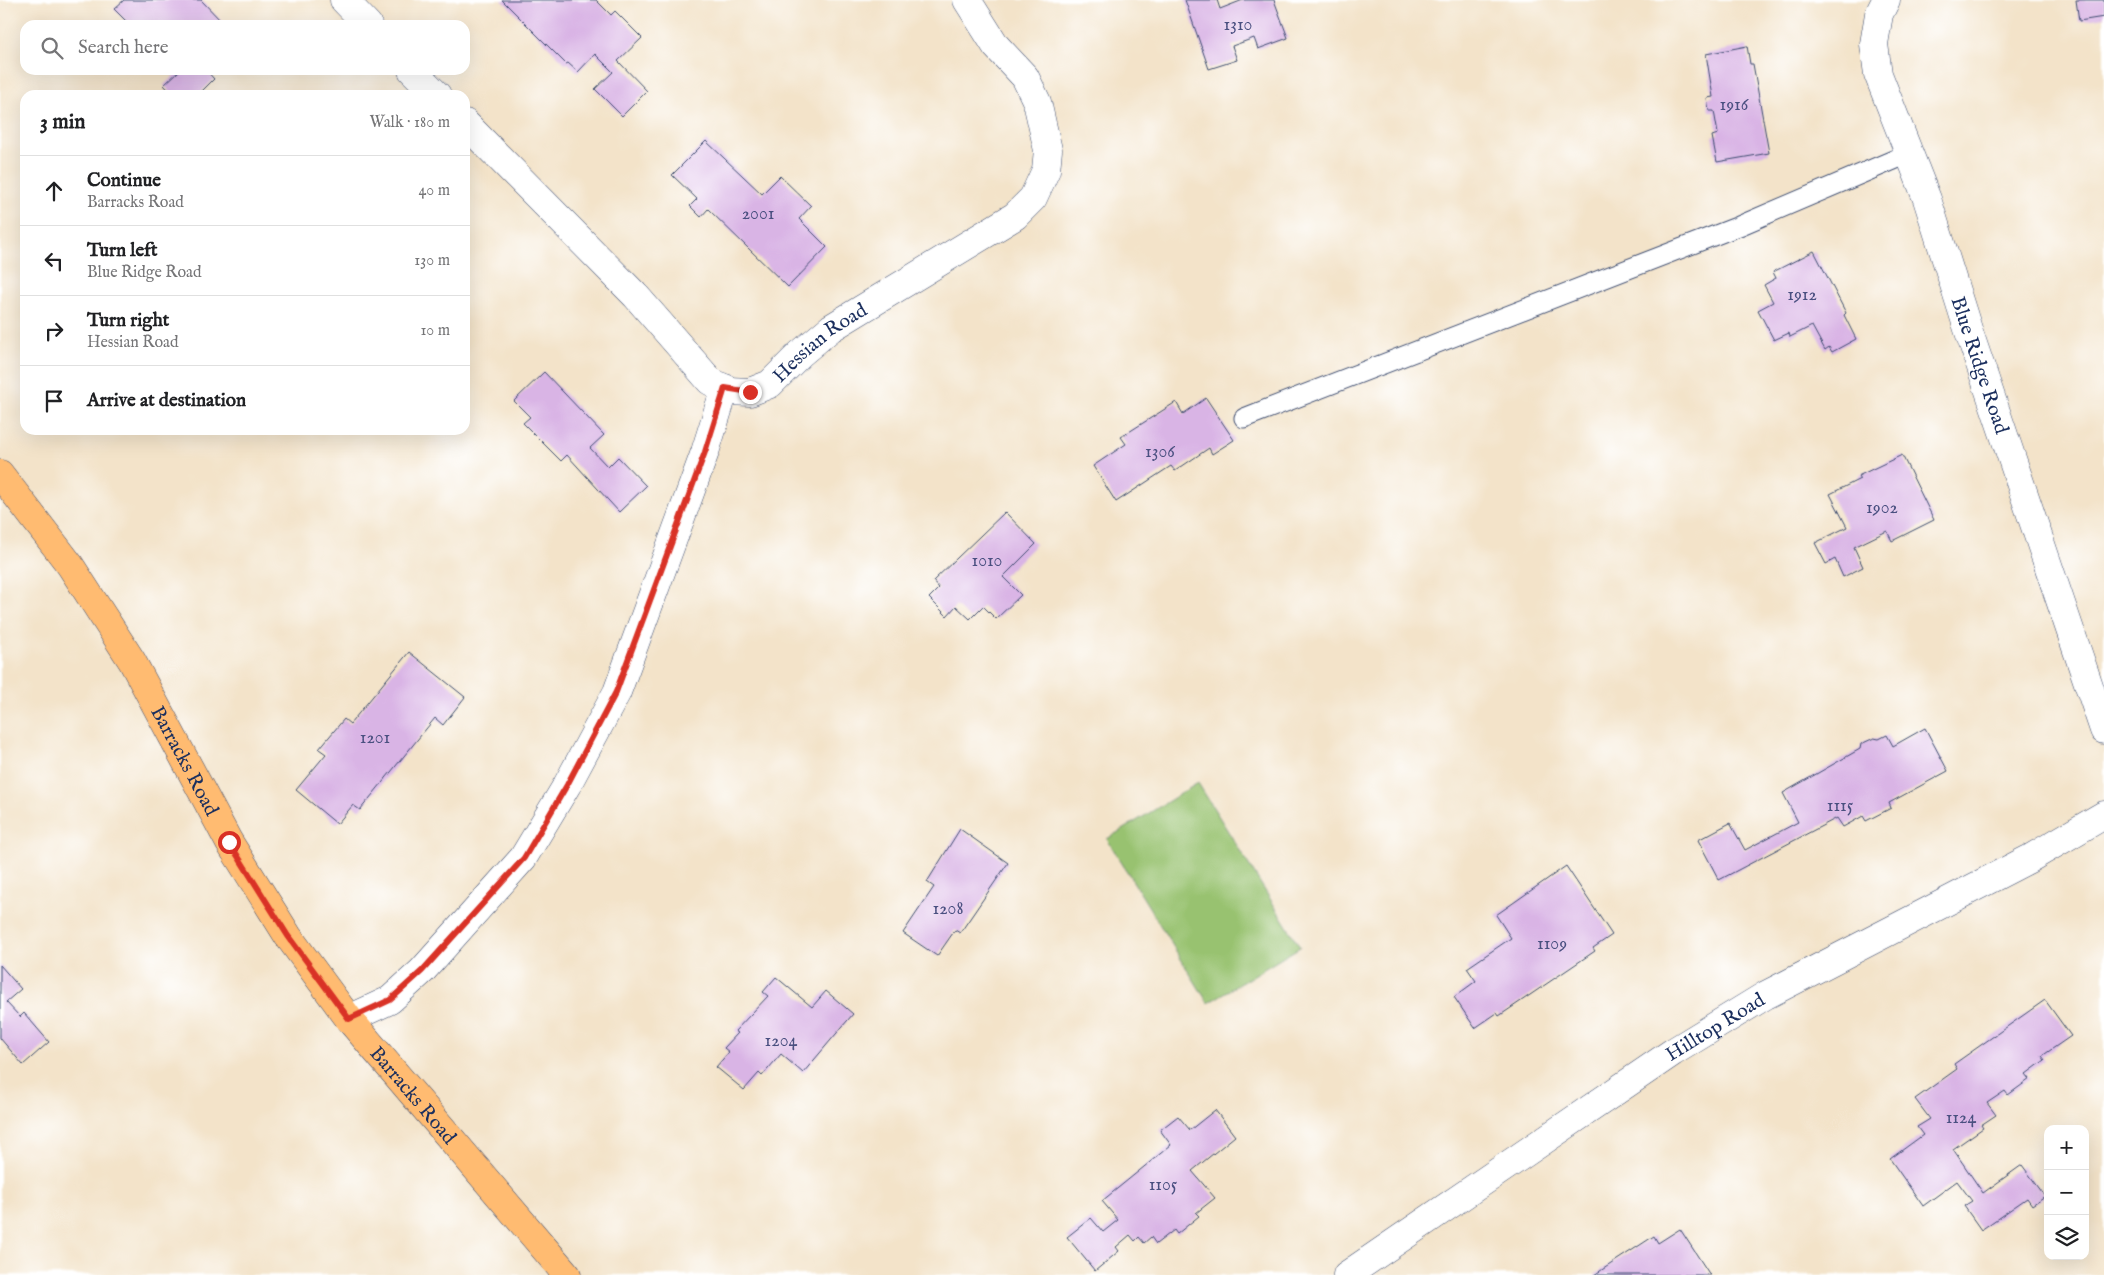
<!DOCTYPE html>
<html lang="en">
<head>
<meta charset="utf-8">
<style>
  body { margin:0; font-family:"IM FELL English",serif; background:#f6f6f6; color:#202124 }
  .controls { position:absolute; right:15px; bottom:15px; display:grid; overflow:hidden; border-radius:10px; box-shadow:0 5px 20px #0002 }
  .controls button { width:45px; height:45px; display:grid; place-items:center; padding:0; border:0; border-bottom:1px solid #e0e0e0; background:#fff; color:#202124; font:25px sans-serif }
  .stop { position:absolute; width:15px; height:15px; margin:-11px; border:4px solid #d93025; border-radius:50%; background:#fff }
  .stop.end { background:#d93025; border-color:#fff; box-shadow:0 1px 5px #0008 }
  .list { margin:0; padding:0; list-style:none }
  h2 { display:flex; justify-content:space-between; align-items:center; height:65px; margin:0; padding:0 20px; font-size:21px }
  h2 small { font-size:16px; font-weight:400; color:#757577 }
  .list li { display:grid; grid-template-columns:32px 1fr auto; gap:15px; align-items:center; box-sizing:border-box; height:70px; padding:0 20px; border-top:1px solid #e0e0e0 }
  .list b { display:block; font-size:19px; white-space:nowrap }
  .list p { margin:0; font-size:16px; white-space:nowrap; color:#757577 }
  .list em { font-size:16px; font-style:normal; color:#757577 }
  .icon { flex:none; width:28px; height:28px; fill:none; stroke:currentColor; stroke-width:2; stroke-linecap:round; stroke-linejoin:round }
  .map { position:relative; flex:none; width:2104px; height:1275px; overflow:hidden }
  .search { position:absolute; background:#fff; box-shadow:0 5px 20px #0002; left:20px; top:20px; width:450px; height:55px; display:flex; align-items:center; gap:12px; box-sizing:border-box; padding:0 18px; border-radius:15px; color:#757577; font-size:19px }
  .panel { position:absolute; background:#fff; box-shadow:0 5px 20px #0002; left:20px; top:90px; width:450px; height:345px; border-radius:15px }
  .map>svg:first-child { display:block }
</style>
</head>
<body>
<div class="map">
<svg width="2104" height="1275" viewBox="0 0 2104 1275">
  <rect width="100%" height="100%" fill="#fff"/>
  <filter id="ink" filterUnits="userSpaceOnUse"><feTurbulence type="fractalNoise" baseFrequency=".02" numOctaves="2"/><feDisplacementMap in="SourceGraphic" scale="10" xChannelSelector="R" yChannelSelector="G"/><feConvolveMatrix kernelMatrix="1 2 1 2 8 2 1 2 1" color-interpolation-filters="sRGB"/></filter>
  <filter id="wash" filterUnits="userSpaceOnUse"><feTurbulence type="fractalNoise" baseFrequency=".0096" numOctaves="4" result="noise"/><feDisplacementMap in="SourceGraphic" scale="20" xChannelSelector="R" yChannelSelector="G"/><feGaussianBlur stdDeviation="1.12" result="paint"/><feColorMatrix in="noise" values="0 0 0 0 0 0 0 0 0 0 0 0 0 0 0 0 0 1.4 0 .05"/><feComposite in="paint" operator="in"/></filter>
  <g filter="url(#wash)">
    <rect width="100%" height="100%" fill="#f3e3c9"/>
    <path fill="#98c26f" stroke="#5a7866" d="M1198 783 1300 947 1208 1003 1107 839Z"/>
    <g id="blocks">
      <g fill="#d9b4e5">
        <path d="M124 0H201L223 23 221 25H130L114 9Z"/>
        <path d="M502 0H596L611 15 615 11 642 38 618 61 647 91 622 116 595 89 613 72 595 54 578 72 568 63 566 64Z"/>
        <path d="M1185 0H1217L1220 9 1243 0H1274L1288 38 1258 49 1254 38 1232 46 1237 60 1209 69Z"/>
        <path d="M2076 0H2104V17L2079 21Z"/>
        <path d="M1747 46 1750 64H1753L1769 153 1717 162 1712 136 1718 134 1714 111H1709L1707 98 1713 97 1706 54Z"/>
        <path d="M180 70H206L214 79 198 95H173L164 85Z"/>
        <path d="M706 141 762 194 780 176 811 206 799 219 827 247 788 287 708 209 701 217 690 206 697 199 672 175Z"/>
        <path d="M1814 251 1846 313 1844 315 1856 339 1832 352 1829 347 1825 350 1812 326 1790 337 1789 333 1774 340 1758 310 1773 302 1764 285 1776 278 1773 272Z"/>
        <path d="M544 372 604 435 590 448 608 467 618 457 646 486 619 512 567 455 561 461 523 423 530 417 514 401Z"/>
        <path d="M1206 398 1234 440 1212 454 1209 448 1175 471 1171 466 1116 502 1093 466 1126 444 1121 437 1176 402 1183 414Z"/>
        <path d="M1902 455 1934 520 1892 541 1887 531 1854 547 1863 567 1843 577 1835 559 1826 564 1815 543 1847 527 1830 494 1860 479 1858 476Z"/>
        <path d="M1005 512 1036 544 1003 577 1021 595 996 619 983 606 970 619 956 606 947 616 929 598 939 588 933 581Z"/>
        <path d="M409 652 465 697 443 725 435 718 360 810 353 805 337 824 296 790 326 754 319 749 344 719 350 724Z"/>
        <path d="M1925 728 1948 771 1889 803 1891 808 1866 821 1863 816 1843 827 1837 818 1719 880 1698 840 1730 823 1745 850 1798 822 1783 793 1860 749 1861 744 1874 738 1879 739 1887 735 1893 746Z"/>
        <path d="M960 829 1008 863 960 933 955 930 937 956 903 933 934 887 927 882Z"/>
        <path d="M1566 866 1612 935 1593 948 1595 951 1499 1016 1497 1013 1475 1028 1454 997 1476 981 1467 968 1511 938 1496 915Z"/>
        <path d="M0 965 21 989 6 1002 20 1017 24 1013 49 1042 23 1065 0 1038Z"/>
        <path d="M776 977 812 1007 826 991 853 1014 803 1073 781 1054 762 1076 759 1073 744 1090 716 1067 729 1052 724 1048 738 1033 735 1031 768 996 763 992Z"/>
        <path d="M2045 1000 2071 1036 2042 1056 2045 1060 2026 1074 2030 1079 2008 1095 2005 1091 1987 1103 1996 1115 1981 1125 1983 1128 1953 1149 1983 1193 2022 1165 2045 1196 2032 1205 2027 1198 1981 1230 1964 1206 1972 1201 1957 1181 1923 1206 1890 1159 1923 1135 1917 1127 1930 1119 1915 1099 1957 1069 1954 1064Z"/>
        <path d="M1215 1110 1235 1136 1192 1171 1215 1198 1196 1213 1199 1216 1177 1234 1174 1230 1156 1244 1151 1237 1144 1243 1139 1237 1135 1241 1130 1235 1116 1247 1119 1251 1095 1271 1067 1237 1091 1218 1103 1232 1118 1220 1102 1201 1171 1145 1160 1130 1178 1116 1190 1130Z"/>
        <path d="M1680 1229 1710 1275H1594L1654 1236 1658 1243Z"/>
      </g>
    </g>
  </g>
  <g filter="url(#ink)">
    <use href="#blocks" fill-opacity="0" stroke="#3b4a6e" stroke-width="1"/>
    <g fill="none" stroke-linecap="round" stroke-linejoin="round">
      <defs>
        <path id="service" d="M1244 418 1739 226 1910 153"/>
        <g id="minor">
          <path d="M344 0 368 25"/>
          <path id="s1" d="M1886 0 1879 14 1874 44 1878 74 1927 199 1968 329 2104 730"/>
          <path d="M412 70 437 95"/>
          <path id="s2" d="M465 123 636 296 710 381 729 391 750 392 770 384 800 354 831 328 1015 216 1033 198 1046 170 1048 150 1037 102 1025 77 996 46 967 0"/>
          <path d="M349 1019 390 1000 422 971 523 858 567 785 617 692 705 452 725 388"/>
          <path id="s3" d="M1347 1275 1673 1052 1766 995 2029 859 2104 815"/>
        </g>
        <g id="primary">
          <path id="s4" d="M0 474 70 565 132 661 229 842 288 936 349 1019 567 1275"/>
        </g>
      </defs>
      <use href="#service" stroke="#3b4a6e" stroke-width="21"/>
      <use href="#minor" stroke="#3b4a6e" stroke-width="29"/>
      <use href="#primary" stroke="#3b4a6e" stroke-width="29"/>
      <use href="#service" stroke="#fff" stroke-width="19"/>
      <use href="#minor" stroke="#fff" stroke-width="28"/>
      <use href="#primary" stroke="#ffbb71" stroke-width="28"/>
    </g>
  </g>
  <g fill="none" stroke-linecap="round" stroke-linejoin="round" filter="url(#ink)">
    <path stroke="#d93025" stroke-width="6" d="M229 842 288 936 349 1019 390 1000 422 971 524 858 567 785 616 692 705 452 725 388 750 392"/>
  </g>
  <g text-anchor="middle" stroke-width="4.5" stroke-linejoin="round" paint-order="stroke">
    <g font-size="18" fill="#4a5080">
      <text x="1238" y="30">1310</text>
      <text x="1734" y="110">1916</text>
      <text x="758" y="219">2001</text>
      <text x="1802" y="300">1912</text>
      <text x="1160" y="457">1306</text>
      <text x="1882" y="513">1902</text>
      <text x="987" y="566">1010</text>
      <text x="375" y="743">1201</text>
      <text x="1840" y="811">1115</text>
      <text x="948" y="914">1208</text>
      <text x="1552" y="949">1109</text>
      <text x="781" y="1046">1204</text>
      <text x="1961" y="1123">1124</text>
      <text x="1163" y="1190">1105</text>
    </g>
    <g font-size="20" fill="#1b2f5e" stroke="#fff">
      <text dy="7" stroke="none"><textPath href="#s2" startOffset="485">Hessian Road</textPath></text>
      <text dy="7" stroke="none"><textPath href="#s1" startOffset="385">Blue Ridge Road</textPath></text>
      <text dy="7" stroke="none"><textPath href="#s4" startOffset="342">Barracks Road</textPath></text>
      <text dy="7" stroke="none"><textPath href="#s3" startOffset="444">Hilltop Road</textPath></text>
      <text dy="7" stroke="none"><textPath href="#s4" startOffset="748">Barracks Road</textPath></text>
    </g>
  </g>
</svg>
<div class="controls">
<button>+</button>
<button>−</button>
<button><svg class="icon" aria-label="layers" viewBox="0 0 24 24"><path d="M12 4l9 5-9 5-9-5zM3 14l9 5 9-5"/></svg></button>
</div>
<div class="stop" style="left:229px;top:842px"></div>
<div class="stop end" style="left:750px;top:392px"></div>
<div class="search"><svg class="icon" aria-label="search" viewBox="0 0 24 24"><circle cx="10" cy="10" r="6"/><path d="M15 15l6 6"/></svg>Search here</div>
<section class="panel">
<h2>3 min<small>Walk · 180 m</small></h2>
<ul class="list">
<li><svg class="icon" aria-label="ahead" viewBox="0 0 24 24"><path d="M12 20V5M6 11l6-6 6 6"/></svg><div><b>Continue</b><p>Barracks Road</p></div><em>40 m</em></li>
<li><svg class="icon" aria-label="left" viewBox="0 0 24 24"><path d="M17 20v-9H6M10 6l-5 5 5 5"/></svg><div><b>Turn left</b><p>Blue Ridge Road</p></div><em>130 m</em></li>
<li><svg class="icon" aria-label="right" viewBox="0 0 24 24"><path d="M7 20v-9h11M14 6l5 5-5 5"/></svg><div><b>Turn right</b><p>Hessian Road</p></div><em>10 m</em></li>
<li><svg class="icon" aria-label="arrive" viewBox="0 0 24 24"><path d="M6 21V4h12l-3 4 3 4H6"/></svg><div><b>Arrive at destination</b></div></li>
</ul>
</section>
</div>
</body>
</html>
